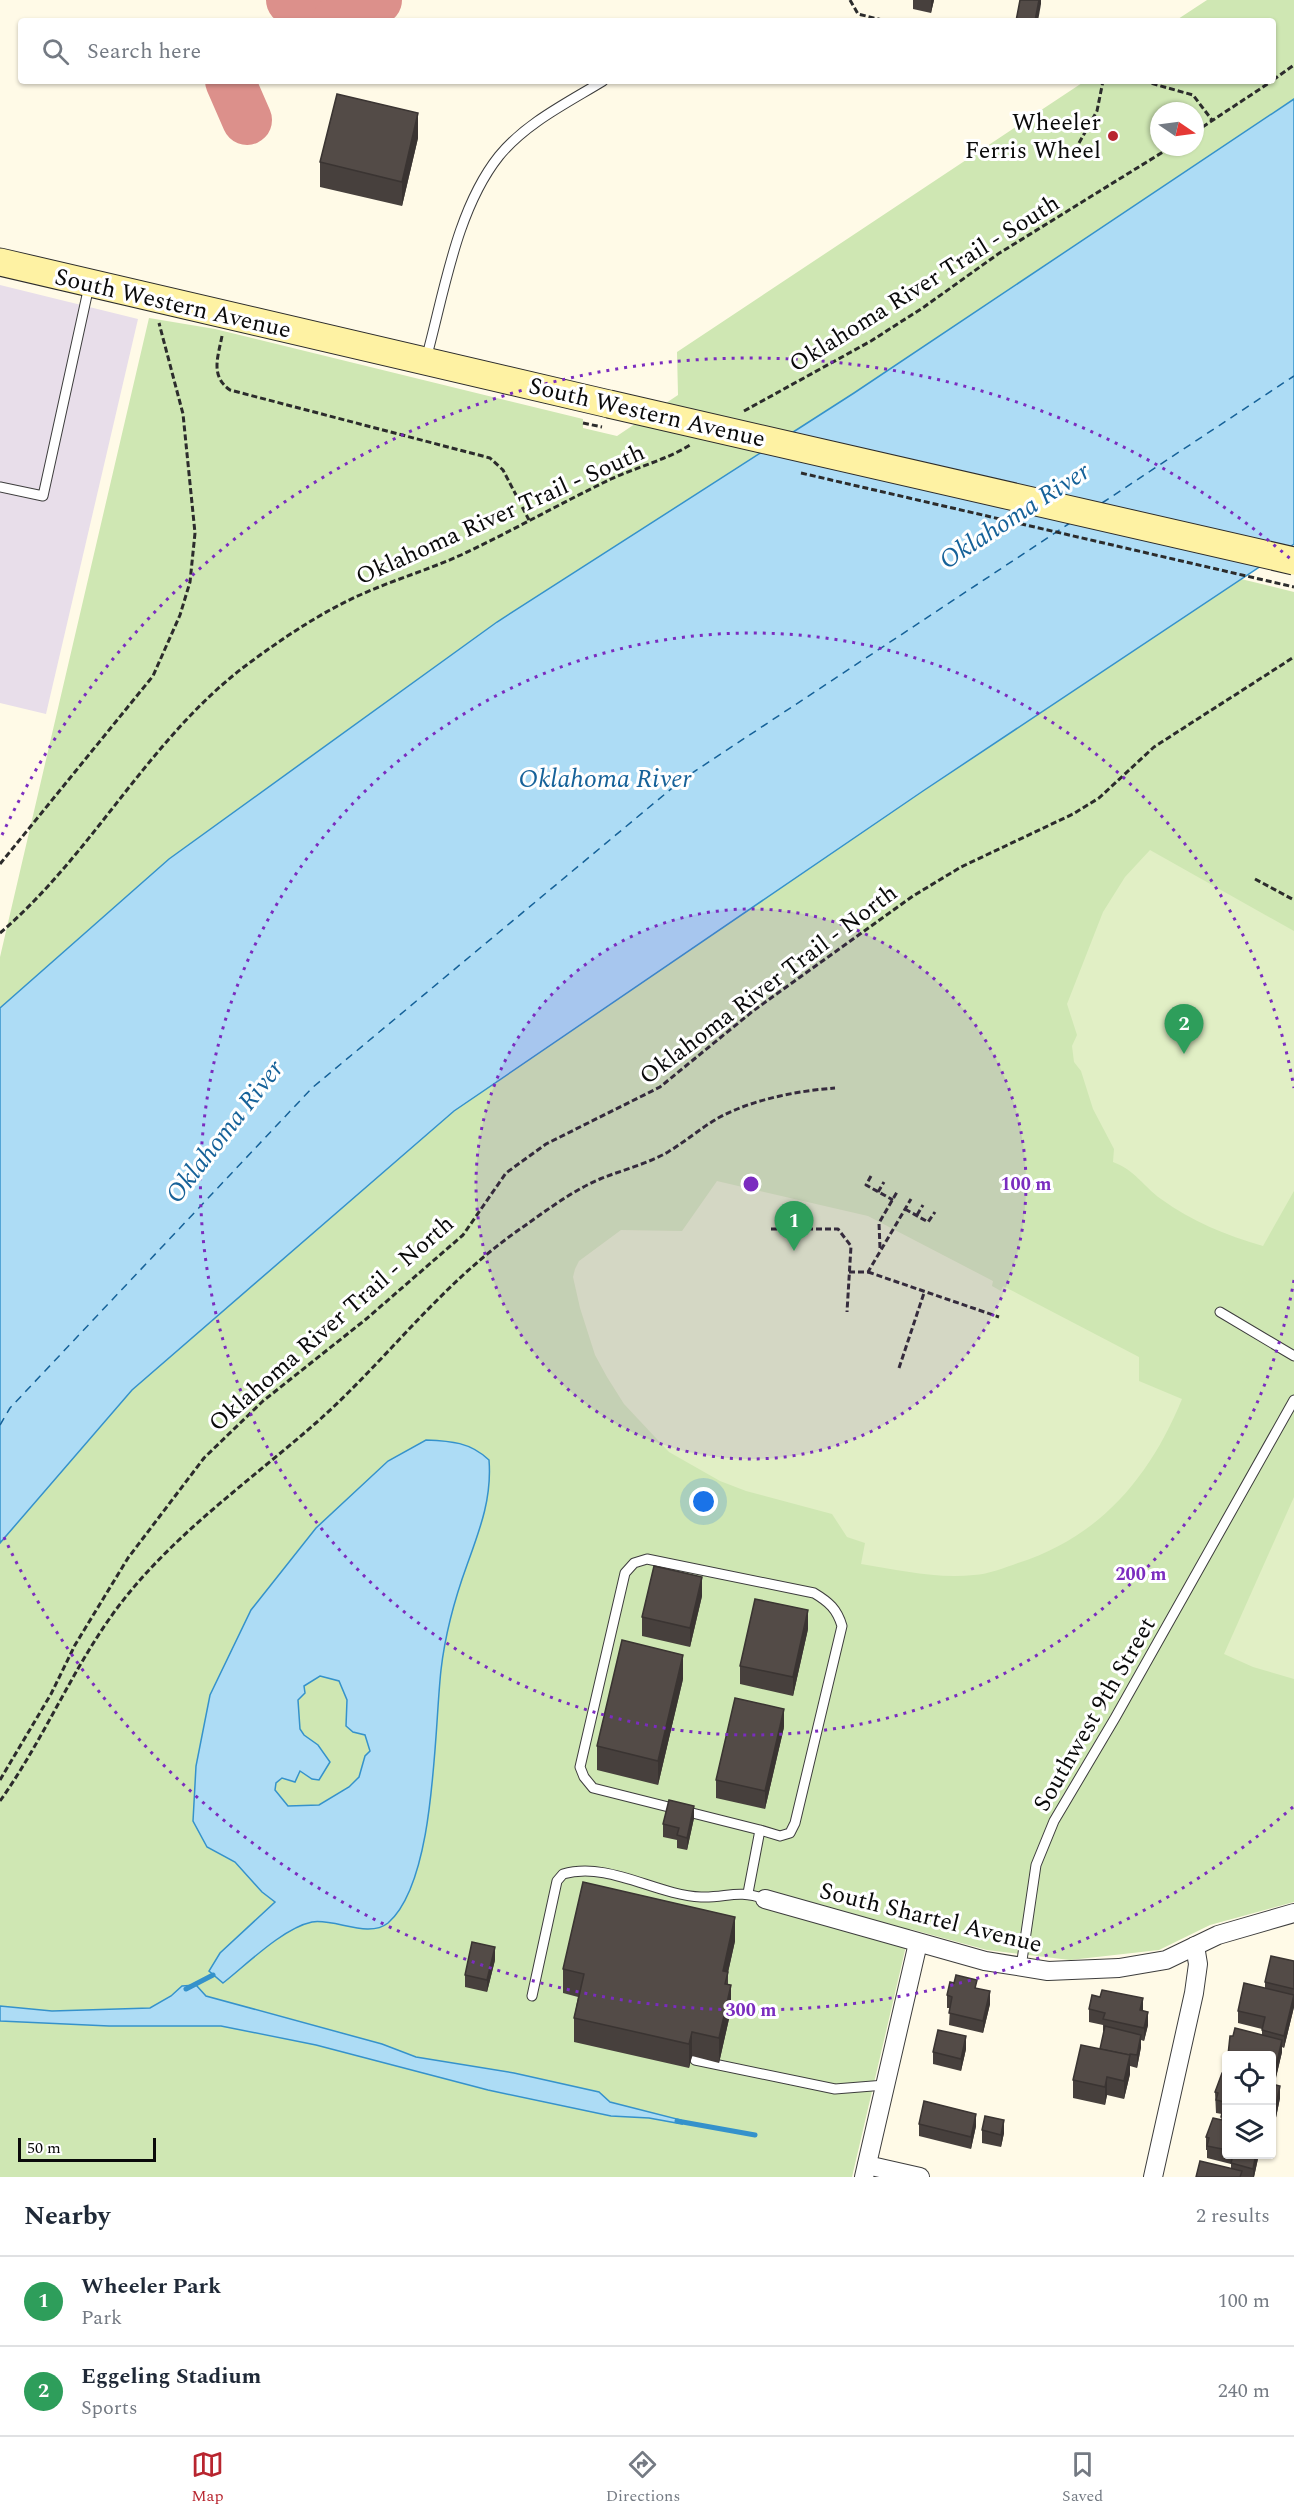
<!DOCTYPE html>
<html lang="en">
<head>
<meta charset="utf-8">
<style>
  body { margin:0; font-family:Spectral,serif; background:#f2f2f3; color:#1f2937 }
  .controls { position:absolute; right:18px; bottom:18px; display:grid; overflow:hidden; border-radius:6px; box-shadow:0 2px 4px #0004 }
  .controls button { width:54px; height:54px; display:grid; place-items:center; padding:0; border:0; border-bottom:2px solid #e0e1e3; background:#fff; color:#1f2937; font:30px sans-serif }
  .compass { position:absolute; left:1150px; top:102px; width:54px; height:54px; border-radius:50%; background:#fff; box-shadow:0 2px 4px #0004; rotate:103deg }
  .scale { position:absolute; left:18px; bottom:15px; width:138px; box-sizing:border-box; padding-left:6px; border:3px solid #0a0a0a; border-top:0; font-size:16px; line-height:21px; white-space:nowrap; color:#0a0a0a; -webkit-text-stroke:4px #fff; paint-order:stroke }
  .you { position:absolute; left:704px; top:1502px; width:21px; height:21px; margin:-15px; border:4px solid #fff; border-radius:50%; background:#1a73e8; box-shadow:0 0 0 9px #1a73e833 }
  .badge { display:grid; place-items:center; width:39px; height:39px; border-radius:50%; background:#b8252f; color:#fff; font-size:20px; font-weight:700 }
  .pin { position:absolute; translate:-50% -50px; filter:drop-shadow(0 2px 3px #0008) }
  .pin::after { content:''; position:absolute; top:32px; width:21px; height:18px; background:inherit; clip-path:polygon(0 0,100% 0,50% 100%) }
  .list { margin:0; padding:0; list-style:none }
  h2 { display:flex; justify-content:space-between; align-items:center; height:78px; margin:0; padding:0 24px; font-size:26px }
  h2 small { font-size:20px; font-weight:400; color:#747a83 }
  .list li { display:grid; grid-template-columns:39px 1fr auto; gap:18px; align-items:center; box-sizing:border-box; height:90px; padding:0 24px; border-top:2px solid #e0e1e3 }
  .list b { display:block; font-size:22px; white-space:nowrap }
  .list p { margin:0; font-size:20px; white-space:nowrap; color:#747a83 }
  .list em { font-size:20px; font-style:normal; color:#747a83 }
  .icon { flex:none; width:33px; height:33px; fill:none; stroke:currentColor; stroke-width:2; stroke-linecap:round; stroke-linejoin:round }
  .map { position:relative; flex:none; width:1294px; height:2177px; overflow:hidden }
  .search { position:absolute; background:#fff; box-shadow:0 2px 4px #0004; left:18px; right:18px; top:18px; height:66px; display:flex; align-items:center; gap:15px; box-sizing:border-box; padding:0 21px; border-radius:6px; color:#747a83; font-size:22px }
  .sheet { height:258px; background:#fff }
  nav { display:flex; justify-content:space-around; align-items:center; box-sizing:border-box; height:84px; border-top:2px solid #e0e1e3; background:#fff; font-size:16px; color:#747a83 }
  nav a { display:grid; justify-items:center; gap:3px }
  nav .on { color:#b8252f }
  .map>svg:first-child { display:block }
</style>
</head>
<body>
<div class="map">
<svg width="1294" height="2177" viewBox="0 0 1294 2177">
  <rect width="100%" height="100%" fill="#fffae7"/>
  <path fill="#e8deea" d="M0 285 138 319 46 714 0 703Z"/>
  <path fill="#cfe7b3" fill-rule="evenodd" d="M1207 0H1294V544L1241 579 1294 592V1902L1210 1925 1159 1950 1070 1960 987 1950 910 1929 852 2177H0V957L149 318 215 329 583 419V428L617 436 678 395 677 352 1085 81H1273V21H1175ZM1159 111H1195V147H1159Z"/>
  <g fill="#e1efc5">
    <path d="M1150 850 1294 931V1191L1263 1246C1225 1235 1193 1222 1161 1199 1142 1185 1136 1171 1113 1162L1114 1149 1093 1109 1081 1071 1074 1062 1072 1046 1077 1035 1067 1004 1103 912 1125 877Z"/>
    <path d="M717 1181 868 1216 993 1281 992 1286 1001 1291 1003 1286 1139 1357V1381L1182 1399C1150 1477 1100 1537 1018 1563 1004 1568 989 1574 974 1575 936 1579 899 1570 861 1564L865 1543 847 1537 832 1514 746 1491 720 1481 669 1452 624 1404 607 1377 595 1355 580 1308 573 1277 575 1269 579 1261 621 1230 682 1231Z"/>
    <path d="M1294 1497V1679L1253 1667 1224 1654Z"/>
  </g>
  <g fill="#addcf5" stroke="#3592cb" stroke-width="1.5" fill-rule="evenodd">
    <path d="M1294 99V544L923 791 454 1111 132 1390 0 1543V1008L169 859 497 622 854 393Z"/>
    <path d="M426 1440C451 1441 470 1442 489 1460 492 1498 480 1529 467 1565 455 1598 445 1635 441 1670 434 1732 436 1881 388 1923 368 1939 335 1918 312 1922 283 1928 246 1965 223 1983L209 1971 220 1953 275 1902 262 1892 235 1862 207 1847 193 1821 196 1766 210 1695 251 1610 316 1528 388 1461ZM320 1676 339 1681 347 1700 346 1726 353 1732 365 1735 370 1751 365 1756 359 1777 349 1787 319 1805 288 1806 275 1790 276 1783 282 1778 295 1782 300 1771 312 1779 319 1780 330 1762 318 1745 304 1735 300 1729 298 1700 305 1693 304 1686Z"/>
    <path d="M196 1985 206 1996 382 2044 416 2057 514 2073 599 2092 610 2102 681 2120 682 2124 649 2118 611 2116 488 2090 316 2045 221 2026H109L0 2021V2006L52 2011 150 2008 171 1996 182 1986Z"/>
  </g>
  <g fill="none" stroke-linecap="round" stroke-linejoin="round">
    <g stroke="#3592cb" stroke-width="5">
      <path d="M186 1989 213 1975"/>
      <path d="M677 2121 755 2135"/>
    </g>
    <g stroke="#166299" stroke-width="1.5" stroke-dasharray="8 6" stroke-linecap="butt">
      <path d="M1102 503 1294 376"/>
      <path d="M0 1425 10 1408 312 1088 683 779 1070 523"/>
    </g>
    <g stroke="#dc908b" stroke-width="50">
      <path d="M291 0 336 21"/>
      <path d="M337 21 377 0"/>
      <path d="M230 81 247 120"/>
    </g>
    <defs>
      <g id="lane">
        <path d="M426 359C444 294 456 210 499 156 526 123 567 103 603 81"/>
        <path d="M0 487 43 496 89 286"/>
        <path d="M1220 1312 1294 1356"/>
        <path d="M748 1893 760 1830 780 1836 790 1833 795 1823 842 1626C837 1609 829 1602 814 1593L647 1559 634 1563 625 1573 580 1767 584 1777 593 1788 760 1830"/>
        <path d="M1021 1967 1036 1865 1054 1821 1115 1718 1294 1400"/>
        <path d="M532 1996 557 1881 563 1874C609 1861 655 1895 701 1897 727 1898 737 1889 765 1899"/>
        <path d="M695 2060 835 2089 885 2085"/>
      </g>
      <g id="street">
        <path d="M765 1899 985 1961 1048 1971 1119 1968 1166 1960 1218 1935 1294 1913"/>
        <path d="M867 2165 920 2177"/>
        <path d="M864 2177 918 1943"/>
        <path d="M1153 2177 1194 1993 1198 1964 1195 1946"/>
      </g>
      <path id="secondary" d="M0 262 609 404"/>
    </defs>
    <use href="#lane" stroke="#3d3d3d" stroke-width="11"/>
    <use href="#street" stroke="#3d3d3d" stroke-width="20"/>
    <use href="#secondary" stroke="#2c2c2c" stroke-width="29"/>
    <g stroke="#2c2c2c" stroke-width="3" stroke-dasharray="6 3" stroke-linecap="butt">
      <path d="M850 0 858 14 886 21"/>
      <path d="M1273 80 1294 65"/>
      <path d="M1143 81 1193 95 1212 120"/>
      <path d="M1195 132 1272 81"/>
      <path d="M1079 143 1097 111 1103 81"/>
      <path d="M222 336C218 357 210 376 230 390L490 458 503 470 529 520"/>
      <path d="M744 411 871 341 924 307 998 254 1171 147"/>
      <path d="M0 864 153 676 180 615 190 582 195 533 183 414 159 323"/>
      <path d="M1255 879 1294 900"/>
      <path d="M0 933C95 852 151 734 252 661 286 636 322 612 360 595 393 580 428 570 461 555 512 531 561 503 611 479 637 467 666 460 690 445"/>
      <path d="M871 1176 866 1185 893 1200"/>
      <path d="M878 1192 884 1182"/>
      <path d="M905 1209 928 1222 935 1212"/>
      <path d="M917 1215 923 1205"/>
      <path d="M771 1229H838L851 1246 847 1312"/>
      <path d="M880 1248 879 1223 897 1192"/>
      <path d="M849 1272H868L911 1199"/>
      <path d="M868 1272 999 1317"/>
      <path d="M899 1368 924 1293"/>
      <path d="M0 1780 51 1694 75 1645 128 1558 204 1458 263 1401 365 1320 463 1235 506 1173 546 1144 660 1087 753 1011 913 896 961 867 1073 814 1099 798 1154 747 1294 657"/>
      <path d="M0 1801C45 1738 74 1664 121 1603 175 1533 251 1480 317 1422 389 1358 441 1283 523 1227 547 1210 572 1191 600 1179 622 1170 647 1164 668 1152 686 1141 702 1127 720 1117 754 1099 797 1091 835 1088"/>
    </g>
    <use href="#lane" stroke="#fff" stroke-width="9"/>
    <use href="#street" stroke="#fff" stroke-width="18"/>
    <use href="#secondary" stroke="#fef2a3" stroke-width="27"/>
    <defs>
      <path id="secondary-bridge" d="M609 404 1294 561"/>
    </defs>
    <use href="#secondary-bridge" stroke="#2c2c2c" stroke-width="29" stroke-linecap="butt"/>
    <g stroke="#2c2c2c" stroke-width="3" stroke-dasharray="6 3" stroke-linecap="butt">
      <path d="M583 423 602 427"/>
      <path d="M801 473 1294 587"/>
    </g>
    <use href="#secondary-bridge" stroke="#fef2a3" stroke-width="27"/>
  </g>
  <g fill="#47403d">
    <path d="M913 0H934L931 13 913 9Z"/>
    <path d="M418 138 402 206 320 187V162Z"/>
    <path d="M702 1596 690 1647 642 1636V1617Z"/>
    <path d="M808 1629 793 1696 740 1684V1666Z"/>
    <path d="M683 1679 658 1785 597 1770V1746Z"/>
    <path d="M784 1727 765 1809 716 1798V1780Z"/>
    <path d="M694 1818 687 1850 677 1848V1840L663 1837V1824Z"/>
    <path d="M735 1941 728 1972V1985L731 2010 719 2063 692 2056 689 2068 574 2042V2018L578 1997 563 1993V1969Z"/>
    <path d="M495 1960 487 1992 465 1987V1975Z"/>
    <path d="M1294 1961V2007L1284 2048 1282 2047V2052L1274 2085 1280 2098 1272 2137V2055L1233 2036 1262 2035V2029L1238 2023V2011L1265 1988V1982Z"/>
    <path d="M977 1988 990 2004 983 2033 949 2025 950 2008H947V1995Z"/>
    <path d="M1100 1997 1143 2011 1148 2025 1144 2041 1141 2040V2047L1137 2068 1130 2066V2074L1124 2099 1107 2095 1105 2105 1073 2098V2080L1100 2049 1104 2031H1103V2025L1089 2022V2009Z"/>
    <path d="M966 2049 961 2071 933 2064V2052Z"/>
    <path d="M1227 2074V2154H1259L1254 2177H1196L1231 2169V2164L1207 2158V2150H1206V2137L1221 2120 1222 2114 1216 2113 1215 2092Z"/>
    <path d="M919 2124 976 2126 971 2149 919 2136Z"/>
    <path d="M982 2130 1004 2133 1001 2147 982 2143Z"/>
  </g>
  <g fill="#3a3432">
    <path d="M931 0H934L931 13Z"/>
    <path d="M1039 0H1041V4L1038 21H1035Z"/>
    <path d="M418 113V138L402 206V182Z"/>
    <path d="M702 1577V1596L690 1647V1628Z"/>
    <path d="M808 1610V1629L793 1696V1677Z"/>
    <path d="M683 1655V1679L658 1785V1761Z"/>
    <path d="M784 1709V1727L765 1809V1791Z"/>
    <path d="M694 1806V1818L687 1850V1838Z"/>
    <path d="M735 1917V1941L723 1995V1971Z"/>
    <path d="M495 1947V1960L487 1992V1980Z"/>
    <path d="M731 1985V2010L719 2063V2038Z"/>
    <path d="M990 1991V2004L983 2033V2021Z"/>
    <path d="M1294 1995V2007L1284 2048V2036Z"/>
    <path d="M1143 1998V2011L1140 2023V2010Z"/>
    <path d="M1148 2012V2025L1144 2041V2028Z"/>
    <path d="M692 2032V2056L689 2068V2044Z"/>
    <path d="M1141 2035V2047L1137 2068V2055Z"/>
    <path d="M966 2036V2049L961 2071V2059Z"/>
    <path d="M1282 2040V2052L1273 2091V2079Z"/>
    <path d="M1130 2054V2074L1124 2099V2081Z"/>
    <path d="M1107 2077V2095L1105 2105V2087Z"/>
    <path d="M1280 2086V2098L1272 2137V2124Z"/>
    <path d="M976 2114V2126L971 2149V2137Z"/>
    <path d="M1004 2120V2133L1001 2147V2135Z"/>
    <path d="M1256 2154H1259L1254 2177H1253V2169Z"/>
  </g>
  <g fill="#534b47" stroke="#3a3432" stroke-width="1.5">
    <path d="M1020 0H1039L1035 21H1016Z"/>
    <path d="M337 94 418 113 402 182 320 162Z"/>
    <path d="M654 1566 702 1577 690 1628 642 1617Z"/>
    <path d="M755 1599 808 1610 793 1677 740 1666Z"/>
    <path d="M622 1640 683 1655 658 1761 597 1746Z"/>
    <path d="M735 1698 784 1709 765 1791 716 1780Z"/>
    <path d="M669 1800 694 1806 687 1838 677 1835 679 1828 663 1824Z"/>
    <path d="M583 1882 735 1917 723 1971 728 1972 725 1984 731 1985 719 2038 692 2032 689 2044 574 2018 584 1974 563 1969Z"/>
    <path d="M472 1942 495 1947 487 1980 465 1975Z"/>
    <path d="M1271 1956 1294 1961V1989L1265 1982Z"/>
    <path d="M956 1975 977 1980 975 1988 990 1991 983 2021 949 2013 952 1997 947 1995 950 1982 954 1983Z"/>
    <path d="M1244 1983 1294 1995 1284 2036 1262 2030 1265 2017 1238 2011Z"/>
    <path d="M1102 1990 1143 1998 1140 2010 1148 2012 1144 2028 1103 2019 1105 2013 1089 2009 1092 1995 1100 1997Z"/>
    <path d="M1105 2026 1141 2035 1137 2055 1130 2054 1129 2055 1100 2049Z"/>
    <path d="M1235 2028 1282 2040 1273 2079 1272 2078V2055H1228L1230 2036H1233Z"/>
    <path d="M938 2030 966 2036 961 2059 933 2052Z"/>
    <path d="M1081 2045 1130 2055 1124 2081 1107 2077 1105 2087 1073 2080Z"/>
    <path d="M1222 2073 1227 2074V2118L1221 2117 1225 2102 1216 2100 1218 2093 1215 2092Z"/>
    <path d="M1272 2084 1280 2086 1272 2124Z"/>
    <path d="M924 2101 976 2114 971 2137 919 2124Z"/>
    <path d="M985 2116 1004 2120 1001 2135 982 2130Z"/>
    <path d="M1213 2118 1227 2121V2150L1207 2146 1209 2138 1206 2137Z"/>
    <path d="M1233 2154H1256L1253 2169 1231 2163Z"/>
    <path d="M1200 2161 1242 2171 1240 2177H1196Z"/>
  </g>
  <circle cx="751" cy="1184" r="275" fill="#7b2cbf" fill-opacity=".12"/>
  <g fill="none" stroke="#7b2cbf" stroke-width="3" stroke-dasharray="3 6">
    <circle cx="751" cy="1184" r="275"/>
    <path d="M1294 1280A551 551 0 1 1 1294 1088"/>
    <path d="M1293 1807A826 826 0 0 1 2 1533M2 835A826 826 0 0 1 1293 561"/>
  </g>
  <circle fill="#b8252f" stroke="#fff" stroke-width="2" cx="1113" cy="136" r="6"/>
  <g text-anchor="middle" stroke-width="6" stroke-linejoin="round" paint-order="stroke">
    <g font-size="24" fill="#0a0a0a" stroke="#fff" text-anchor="end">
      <text x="1101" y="130">Wheeler<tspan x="1101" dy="28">Ferris Wheel</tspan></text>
    </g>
    <g font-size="24" fill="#0a0a0a" stroke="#fff">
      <text transform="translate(924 283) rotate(-32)" y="8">Oklahoma River Trail - South</text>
      <text transform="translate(173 303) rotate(13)" y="8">South Western Avenue</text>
      <text transform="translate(647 412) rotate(13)" y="8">South Western Avenue</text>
      <text transform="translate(500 514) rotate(-24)" y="8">Oklahoma River Trail - South</text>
      <text transform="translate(768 984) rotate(-37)" y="8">Oklahoma River Trail - North</text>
      <text transform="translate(331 1323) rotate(-41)" y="8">Oklahoma River Trail - North</text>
      <text transform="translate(1094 1714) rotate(-60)" y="8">Southwest 9th Street</text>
      <text transform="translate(931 1917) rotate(14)" y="8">South Shartel Avenue</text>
    </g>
    <g font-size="26" font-style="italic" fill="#166299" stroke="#fff">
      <text transform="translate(1014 515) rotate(-33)" y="9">Oklahoma River</text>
      <text x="605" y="787">Oklahoma River</text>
      <text transform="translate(224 1131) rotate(-52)" y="9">Oklahoma River</text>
    </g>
  </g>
  <circle cx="751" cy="1184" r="9" fill="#7b2cbf" stroke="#fff" stroke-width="3"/>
  <g font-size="18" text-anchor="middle" font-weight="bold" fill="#7b2cbf" stroke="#fff" stroke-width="6" stroke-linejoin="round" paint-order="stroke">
    <text x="1026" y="1190">100 m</text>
    <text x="1141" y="1580">200 m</text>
    <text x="751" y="2016">300 m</text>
  </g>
</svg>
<div class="controls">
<button><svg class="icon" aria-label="locate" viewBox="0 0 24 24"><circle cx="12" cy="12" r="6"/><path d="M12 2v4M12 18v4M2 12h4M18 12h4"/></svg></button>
<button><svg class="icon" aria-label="layers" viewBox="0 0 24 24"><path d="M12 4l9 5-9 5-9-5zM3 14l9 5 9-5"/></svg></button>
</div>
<svg class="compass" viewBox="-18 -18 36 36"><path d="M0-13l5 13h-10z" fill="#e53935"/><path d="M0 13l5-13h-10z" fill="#747a83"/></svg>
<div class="scale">50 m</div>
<div class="you"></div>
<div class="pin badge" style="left:794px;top:1251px;background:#2e9e5b">1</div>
<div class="pin badge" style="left:1184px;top:1054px;background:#2e9e5b">2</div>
<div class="search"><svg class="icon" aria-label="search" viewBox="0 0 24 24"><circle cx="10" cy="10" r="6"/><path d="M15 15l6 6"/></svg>Search here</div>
</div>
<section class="sheet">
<h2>Nearby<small>2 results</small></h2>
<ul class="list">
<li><span class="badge" style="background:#2e9e5b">1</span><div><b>Wheeler Park</b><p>Park</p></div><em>100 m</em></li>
<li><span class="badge" style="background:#2e9e5b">2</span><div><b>Eggeling Stadium</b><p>Sports</p></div><em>240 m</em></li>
</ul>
</section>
<nav>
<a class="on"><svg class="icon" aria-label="map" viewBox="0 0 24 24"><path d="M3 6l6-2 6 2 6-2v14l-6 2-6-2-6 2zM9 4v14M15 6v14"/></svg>Map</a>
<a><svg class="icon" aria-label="directions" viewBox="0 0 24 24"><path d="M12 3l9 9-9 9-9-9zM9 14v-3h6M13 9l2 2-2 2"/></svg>Directions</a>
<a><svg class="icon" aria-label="saved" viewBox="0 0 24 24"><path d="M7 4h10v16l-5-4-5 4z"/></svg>Saved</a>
</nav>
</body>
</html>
